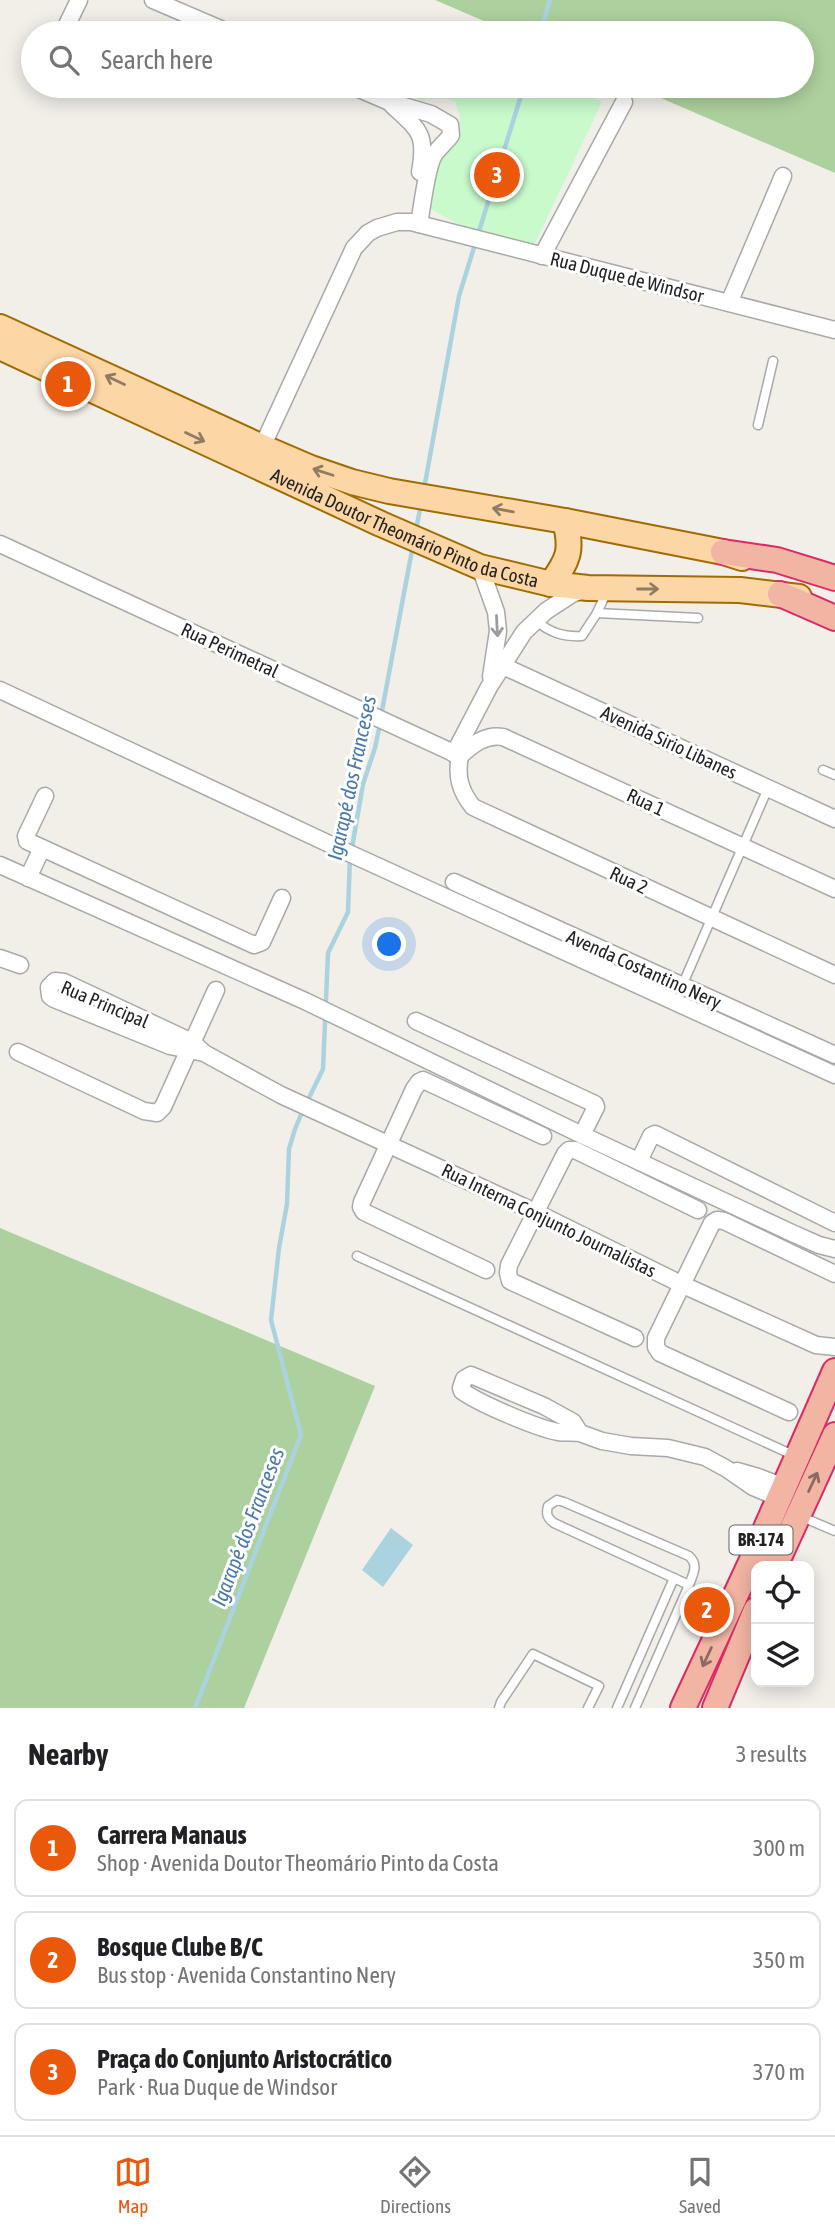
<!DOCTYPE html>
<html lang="en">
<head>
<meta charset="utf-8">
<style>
  body { margin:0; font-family:"Asap Condensed",sans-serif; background:#f6f6f6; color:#202124 }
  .controls { position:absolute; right:21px; bottom:21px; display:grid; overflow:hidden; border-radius:14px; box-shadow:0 4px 18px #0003 }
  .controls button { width:63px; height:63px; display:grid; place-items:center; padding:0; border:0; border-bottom:2px solid #e0e0e0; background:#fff; color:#202124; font:35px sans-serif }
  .you { position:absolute; left:390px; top:945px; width:24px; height:24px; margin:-18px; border:5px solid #fff; border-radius:50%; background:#1a73e8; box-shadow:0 0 0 10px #1a73e833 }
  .badge { display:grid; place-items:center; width:46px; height:46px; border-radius:50%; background:#ea580c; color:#fff; font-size:23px; font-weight:700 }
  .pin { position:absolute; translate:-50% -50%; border:4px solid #fff; box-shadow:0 2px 7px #0006 }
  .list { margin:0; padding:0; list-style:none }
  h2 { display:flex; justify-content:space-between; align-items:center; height:91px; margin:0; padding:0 28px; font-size:30px }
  h2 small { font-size:23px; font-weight:400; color:#757577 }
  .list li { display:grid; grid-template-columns:46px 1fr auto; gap:21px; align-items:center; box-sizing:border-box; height:98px; margin:0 14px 14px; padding:0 14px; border:2px solid #e0e0e0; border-radius:14px }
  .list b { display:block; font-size:26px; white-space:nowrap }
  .list p { margin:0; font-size:23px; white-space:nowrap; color:#757577 }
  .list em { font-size:23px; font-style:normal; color:#757577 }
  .icon { flex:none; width:38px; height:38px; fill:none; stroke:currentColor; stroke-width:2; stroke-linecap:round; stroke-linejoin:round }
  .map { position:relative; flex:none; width:835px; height:1708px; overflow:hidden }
  .search { position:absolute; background:#fff; box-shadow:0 4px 18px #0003; left:21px; right:21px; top:21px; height:77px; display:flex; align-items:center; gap:18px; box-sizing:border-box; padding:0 24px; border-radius:38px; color:#757577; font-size:26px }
  .sheet { height:427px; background:#fff }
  nav { display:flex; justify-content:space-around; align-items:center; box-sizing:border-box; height:98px; border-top:2px solid #e0e0e0; background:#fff; font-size:19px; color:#757577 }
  nav a { display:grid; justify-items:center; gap:4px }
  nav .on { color:#ea580c }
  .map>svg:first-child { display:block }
</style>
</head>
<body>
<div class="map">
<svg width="835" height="1708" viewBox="0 0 835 1708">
  <rect width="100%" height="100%" fill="#f2efe9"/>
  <g fill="#add19e">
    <path d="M435 0H835V173L633 86H802V33H512Z"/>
    <path d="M0 1228 375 1386 244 1708H0Z"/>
  </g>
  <path fill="#c8facc" d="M418 86H568L602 102 531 252 454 222 429 208 430 151C452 137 468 131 455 102L445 98 420 100 415 97Z"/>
  <path fill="#aad3df" d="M391 1528 413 1545 383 1587 362 1570Z"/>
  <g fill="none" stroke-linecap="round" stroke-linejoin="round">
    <g stroke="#aad3df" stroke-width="4.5">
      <path d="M540 33 550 0"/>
      <path d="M424 489 459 296 524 86"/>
      <path d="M416 530 421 504"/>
      <path d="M381 716 413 545"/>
      <path d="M352 848 363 784 375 748 380 724"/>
      <path d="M307 1102 323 1069 328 953 348 912 350 857"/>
      <path d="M195 1708 301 1435 271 1320 279 1248 287 1204 289 1149 295 1129 303 1110"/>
    </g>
    <defs>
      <g id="service">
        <path d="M758 425 773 361"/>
        <path d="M597 613 698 618"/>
        <path d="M536 621C551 633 563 637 582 636L597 613 607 591"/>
        <path d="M823 770 835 775"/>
        <path d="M682 986 768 788"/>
        <path d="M357 1256 793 1455"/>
        <path d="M802 1517 835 1531"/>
        <path d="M499 1708 501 1702 533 1654 599 1686 588 1708"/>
        <path d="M617 1708 674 1578"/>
        <path d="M635 1708 689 1585C693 1574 699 1565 689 1556L564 1502 557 1500 548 1506C546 1514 547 1518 554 1523L689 1585"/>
      </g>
      <g id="minor">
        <path d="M153 0 230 33"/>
        <path d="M63 33 79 0"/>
        <path d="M352 86 387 101 431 114 450 125 451 135C447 141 441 146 436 152 427 162 422 208 419 224"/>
        <path d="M392 105C419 130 427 133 420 172"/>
        <path d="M542 256 624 102"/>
        <path d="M729 303 783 176"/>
        <path d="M262 447 354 248 368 233 377 228 397 222H411L835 330"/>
        <path d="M0 544 460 756"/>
        <path d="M480 567 496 612 498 631 491 677"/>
        <path d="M503 666 835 819"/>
        <path d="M0 690 340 849 835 1075"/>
        <path d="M454 754 489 687 524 632 546 611 572 594 586 589"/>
        <path d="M460 756C456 776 460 791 473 807L835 975"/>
        <path d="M460 756C472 745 485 734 503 737L835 889"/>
        <path d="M45 796 26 836 27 841 254 945 262 942 282 898"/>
        <path d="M0 865 305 1001 582 1135 792 1233 819 1245 835 1249"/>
        <path d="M28 878 42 848"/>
        <path d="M454 882 835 1055"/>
        <path d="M0 958 20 965"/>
        <path d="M416 1021 595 1104 596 1107 582 1135"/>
        <path d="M18 1052 144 1111 157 1113 163 1107 216 990"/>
        <path d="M204 1053 170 1046 54 999 50 996 49 987 55 981 64 982 192 1042 204 1053 281 1095 535 1212 683 1285 816 1345 835 1347"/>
        <path d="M639 1161 651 1136 655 1134 835 1223"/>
        <path d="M486 1270 364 1212 361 1207 362 1202 414 1089 419 1082 423 1080 543 1136"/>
        <path d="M635 1338 510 1281 508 1273 509 1265 565 1154 569 1150H575L698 1210"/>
        <path d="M789 1412 660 1353 656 1347V1338L712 1223 717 1220 724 1221 835 1274"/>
        <path d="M580 1433C573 1432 565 1433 558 1432 537 1428 480 1404 462 1391L461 1388 464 1379 471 1375 544 1406 573 1422 580 1433 602 1441 631 1446 668 1448 705 1457 727 1469 753 1487 779 1498"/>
        <path d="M737 1471 758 1477 784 1487"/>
      </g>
      <g id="primary">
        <path d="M0 327 262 447 311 468 352 482 389 491 565 521 723 552 742 558"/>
        <path id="s1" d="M0 347 381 524 480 567 551 584 588 588 740 590 799 597"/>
        <path d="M551 584C568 560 573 551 565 521"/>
      </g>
      <g id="trunk">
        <path d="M723 552 777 560 835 578"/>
        <path d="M780 594 835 618"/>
        <path d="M775 1566 835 1435"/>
        <path d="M683 1708 752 1560 835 1371"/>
        <path d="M715 1708 756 1610"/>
      </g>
    </defs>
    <use href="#service" stroke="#a9a9a9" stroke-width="11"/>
    <use href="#minor" stroke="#a9a9a9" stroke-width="19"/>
    <use href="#primary" stroke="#a06b00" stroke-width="28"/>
    <use href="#trunk" stroke="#dc2a67" stroke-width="28"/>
    <use href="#service" stroke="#fff" stroke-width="8"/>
    <use href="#minor" stroke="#fff" stroke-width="16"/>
    <use href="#primary" stroke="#fcd6a4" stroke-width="24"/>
    <use href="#trunk" stroke="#f2b4a3" stroke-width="24"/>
  </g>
  <defs><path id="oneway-shaft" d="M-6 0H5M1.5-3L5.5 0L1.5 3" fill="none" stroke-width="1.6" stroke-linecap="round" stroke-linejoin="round" transform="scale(1.75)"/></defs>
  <g stroke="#8f7c63">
    <use href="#oneway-shaft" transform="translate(115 380) rotate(-155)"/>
    <use href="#oneway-shaft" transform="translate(195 437) rotate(25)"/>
    <use href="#oneway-shaft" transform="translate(323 472) rotate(-162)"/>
    <use href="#oneway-shaft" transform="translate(503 510) rotate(-170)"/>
    <use href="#oneway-shaft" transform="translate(648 589)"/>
  </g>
  <use stroke="#9c9c9c" href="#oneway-shaft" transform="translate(497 626) rotate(87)"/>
  <g stroke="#8a6b62">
    <use href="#oneway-shaft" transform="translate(813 1482) rotate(-65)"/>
    <use href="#oneway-shaft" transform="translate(707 1657) rotate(115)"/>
  </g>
  <g text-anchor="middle" stroke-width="6" stroke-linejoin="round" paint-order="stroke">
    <rect fill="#fff" stroke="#646464" stroke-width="2" x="729.5" y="1525.5" width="63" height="29" rx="5"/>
    <g font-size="18" font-weight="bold" fill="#222">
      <text x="761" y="1546">BR-174</text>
    </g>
    <g font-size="19" fill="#222" stroke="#fff">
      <text transform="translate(627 277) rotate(14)" y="7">Rua Duque de Windsor</text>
      <text dy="7" stroke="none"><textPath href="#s1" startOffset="444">Avenida Doutor Theomário Pinto da Costa</textPath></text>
      <text transform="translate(230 650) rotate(25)" y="7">Rua Perimetral</text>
      <text transform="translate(669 742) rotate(25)" y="7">Avenida Sirio Libanes</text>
      <text transform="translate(646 802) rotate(25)" y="7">Rua 1</text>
      <text transform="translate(629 880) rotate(25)" y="7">Rua 2</text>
      <text transform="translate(644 969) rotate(24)" y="7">Avenda Costantino Nery</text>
      <text transform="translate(105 1004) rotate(23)" y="7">Rua Principal</text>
      <text transform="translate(549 1220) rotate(26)" y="7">Rua Interna Conjunto Journalistas</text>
    </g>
    <g font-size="21" font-style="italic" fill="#4a7aab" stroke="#fff">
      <text transform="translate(352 778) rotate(-78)" y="7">Igarapé dos Franceses</text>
      <text transform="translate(248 1527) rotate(-69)" y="7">Igarapé dos Franceses</text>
    </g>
  </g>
</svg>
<div class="controls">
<button><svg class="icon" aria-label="locate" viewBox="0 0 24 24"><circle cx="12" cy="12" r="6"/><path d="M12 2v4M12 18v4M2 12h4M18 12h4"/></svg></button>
<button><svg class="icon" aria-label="layers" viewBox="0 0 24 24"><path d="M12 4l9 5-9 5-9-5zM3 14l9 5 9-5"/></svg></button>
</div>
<div class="you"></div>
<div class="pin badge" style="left:68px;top:384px">1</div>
<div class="pin badge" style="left:707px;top:1610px">2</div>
<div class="pin badge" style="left:497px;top:175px">3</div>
<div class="search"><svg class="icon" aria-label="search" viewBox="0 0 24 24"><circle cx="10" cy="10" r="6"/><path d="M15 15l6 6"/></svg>Search here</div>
</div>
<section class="sheet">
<h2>Nearby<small>3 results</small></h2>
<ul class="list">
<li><span class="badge">1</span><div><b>Carrera Manaus</b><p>Shop · Avenida Doutor Theomário Pinto da Costa</p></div><em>300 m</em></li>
<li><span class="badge">2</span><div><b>Bosque Clube B/C</b><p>Bus stop · Avenida Constantino Nery</p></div><em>350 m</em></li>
<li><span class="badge">3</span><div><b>Praça do Conjunto Aristocrático</b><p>Park · Rua Duque de Windsor</p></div><em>370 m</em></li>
</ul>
</section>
<nav>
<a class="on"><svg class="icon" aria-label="map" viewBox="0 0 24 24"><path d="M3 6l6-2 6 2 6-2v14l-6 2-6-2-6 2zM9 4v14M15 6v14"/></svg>Map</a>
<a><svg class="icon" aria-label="directions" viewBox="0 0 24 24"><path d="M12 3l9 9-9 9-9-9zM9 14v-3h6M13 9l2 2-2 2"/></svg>Directions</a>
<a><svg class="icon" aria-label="saved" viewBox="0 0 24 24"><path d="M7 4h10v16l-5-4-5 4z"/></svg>Saved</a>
</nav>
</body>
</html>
